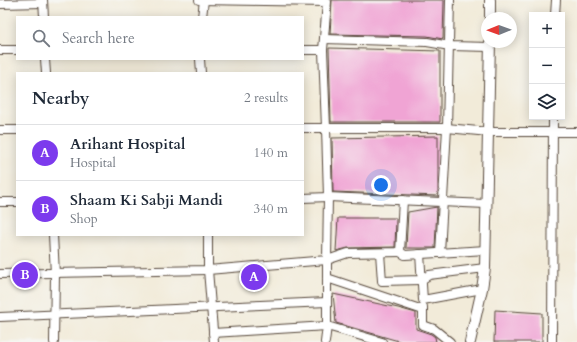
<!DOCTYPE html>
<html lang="en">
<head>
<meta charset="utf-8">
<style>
  body { margin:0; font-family:Cardo,serif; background:#f6f6f7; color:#1f2937 }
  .controls { position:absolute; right:12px; top:12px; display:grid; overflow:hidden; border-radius:0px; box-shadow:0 2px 10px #0003 }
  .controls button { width:36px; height:36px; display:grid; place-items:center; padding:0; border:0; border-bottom:1px solid #e0e1e3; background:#fff; color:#1f2937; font:20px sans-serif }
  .compass { position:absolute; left:481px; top:12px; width:36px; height:36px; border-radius:50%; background:#fff; box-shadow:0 2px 10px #0003; rotate:269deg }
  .you { position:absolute; left:381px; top:185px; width:14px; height:14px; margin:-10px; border:3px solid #fff; border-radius:50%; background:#1a73e8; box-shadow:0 0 0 6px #1a73e833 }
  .badge { display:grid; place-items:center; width:26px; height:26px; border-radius:50%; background:#7c3aed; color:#fff; font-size:13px; font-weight:700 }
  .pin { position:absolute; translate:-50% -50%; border:2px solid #fff; box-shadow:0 1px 4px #0006 }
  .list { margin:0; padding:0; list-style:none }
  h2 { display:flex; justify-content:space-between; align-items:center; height:52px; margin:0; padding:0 16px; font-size:17px }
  h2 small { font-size:13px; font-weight:400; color:#747a83 }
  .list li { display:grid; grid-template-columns:26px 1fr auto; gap:12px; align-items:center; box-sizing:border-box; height:56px; padding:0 16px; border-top:1px solid #e0e1e3 }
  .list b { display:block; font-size:15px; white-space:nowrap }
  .list p { margin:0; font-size:13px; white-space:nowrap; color:#747a83 }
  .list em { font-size:13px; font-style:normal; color:#747a83 }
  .icon { flex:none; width:22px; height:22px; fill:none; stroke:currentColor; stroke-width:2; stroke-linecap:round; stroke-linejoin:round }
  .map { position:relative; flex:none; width:577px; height:342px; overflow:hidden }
  .search { position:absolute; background:#fff; box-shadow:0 2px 10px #0003; left:16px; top:16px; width:288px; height:44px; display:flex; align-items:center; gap:10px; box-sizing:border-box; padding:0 14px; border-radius:0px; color:#747a83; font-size:15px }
  .panel { position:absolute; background:#fff; box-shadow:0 2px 10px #0003; left:16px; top:72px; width:288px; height:164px; border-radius:0px }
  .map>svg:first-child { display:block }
</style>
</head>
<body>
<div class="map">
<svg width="577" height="342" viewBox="0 0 577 342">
  <rect width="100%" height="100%" fill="#f6f6f2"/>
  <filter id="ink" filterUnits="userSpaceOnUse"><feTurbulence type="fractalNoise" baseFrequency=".025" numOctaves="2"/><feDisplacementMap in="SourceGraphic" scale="8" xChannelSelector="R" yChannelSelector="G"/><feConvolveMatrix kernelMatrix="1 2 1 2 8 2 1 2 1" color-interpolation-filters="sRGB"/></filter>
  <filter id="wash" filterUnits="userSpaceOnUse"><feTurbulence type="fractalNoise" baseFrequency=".012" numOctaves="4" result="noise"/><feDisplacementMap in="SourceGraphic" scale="16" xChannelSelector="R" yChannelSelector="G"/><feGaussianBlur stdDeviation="0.9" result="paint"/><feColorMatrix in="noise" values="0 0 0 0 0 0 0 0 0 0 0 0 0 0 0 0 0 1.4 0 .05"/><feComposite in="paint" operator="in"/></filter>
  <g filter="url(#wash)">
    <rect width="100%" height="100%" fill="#f2ebd9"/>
    <g id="blocks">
      <g fill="#f0a4d4">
        <path d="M332 0H444L443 39 427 36 330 34Z"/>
        <path d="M329 48 440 51V122H331Z"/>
        <path d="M438 136V196L333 192 332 138Z"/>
        <path d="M437 207 435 248H406L408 212Z"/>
        <path d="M338 218H396L395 247 348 248 336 251Z"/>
        <path d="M261 271V284H249V272Z"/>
        <path d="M333 294 398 308 416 313V329L431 334 435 337 436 342H402L336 323Z"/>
        <path d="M495 310 542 313V342H494Z"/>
      </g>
    </g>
  </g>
  <g filter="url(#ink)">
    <use href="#blocks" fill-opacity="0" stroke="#56473a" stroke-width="1"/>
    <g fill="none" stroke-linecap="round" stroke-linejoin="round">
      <defs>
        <g id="minor">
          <path d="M43 0 44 17"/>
          <path d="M199 0 327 2 323 50"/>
          <path d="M0 4 43 3"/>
          <path d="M555 15 556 0"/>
          <path d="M202 17 204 0"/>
          <path d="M324 39 427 42 450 46 490 47"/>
          <path d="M0 50H17"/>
          <path d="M303 50H323L326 128H303"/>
          <path d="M45 59 46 73"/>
          <path d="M200 59 201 73"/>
          <path d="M0 130H17"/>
          <path d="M0 202H17"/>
          <path d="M486 204 328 197 326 128H447L489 132H577"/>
          <path d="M53 235 55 274 54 342"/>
          <path d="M208 235V270L214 342"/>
          <path d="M400 252 405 255 486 250"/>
          <path d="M380 253 382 281 421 280 429 275 485 268"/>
          <path d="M440 253 447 128 450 0"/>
          <path d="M420 254 423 300 482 289"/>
          <path d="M0 274 208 270 327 260 328 197 303 198"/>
          <path d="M327 278 423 310"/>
          <path d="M423 307V325L434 329 450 342"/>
          <path d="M0 317 327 302"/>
          <path d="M213 333 327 326 382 342"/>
          <path d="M325 342 327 326V260L348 253 400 252 403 200"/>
          <path d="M552 342 553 117"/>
        </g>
        <g id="tertiary">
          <path d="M490 18V0"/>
          <path d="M470 342 482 289 485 268 490 42"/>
        </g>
      </defs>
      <use href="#minor" stroke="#56473a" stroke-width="10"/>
      <use href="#tertiary" stroke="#56473a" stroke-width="12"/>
      <use href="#minor" stroke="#fff" stroke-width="8"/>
      <use href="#tertiary" stroke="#fff" stroke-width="10"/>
    </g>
  </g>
</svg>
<div class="controls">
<button>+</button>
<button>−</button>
<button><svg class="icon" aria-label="layers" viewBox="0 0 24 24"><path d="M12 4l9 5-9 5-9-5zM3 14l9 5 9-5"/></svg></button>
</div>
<svg class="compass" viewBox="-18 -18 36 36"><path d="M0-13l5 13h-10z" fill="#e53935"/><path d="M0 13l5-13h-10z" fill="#747a83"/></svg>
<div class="you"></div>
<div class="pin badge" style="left:254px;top:277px">A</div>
<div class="pin badge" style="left:25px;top:275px">B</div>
<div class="search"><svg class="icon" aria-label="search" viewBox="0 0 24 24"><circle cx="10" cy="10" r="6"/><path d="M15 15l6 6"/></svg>Search here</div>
<section class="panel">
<h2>Nearby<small>2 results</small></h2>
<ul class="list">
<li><span class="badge">A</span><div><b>Arihant Hospital</b><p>Hospital</p></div><em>140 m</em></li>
<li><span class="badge">B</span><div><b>Shaam Ki Sabji Mandi</b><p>Shop</p></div><em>340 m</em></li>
</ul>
</section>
</div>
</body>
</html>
